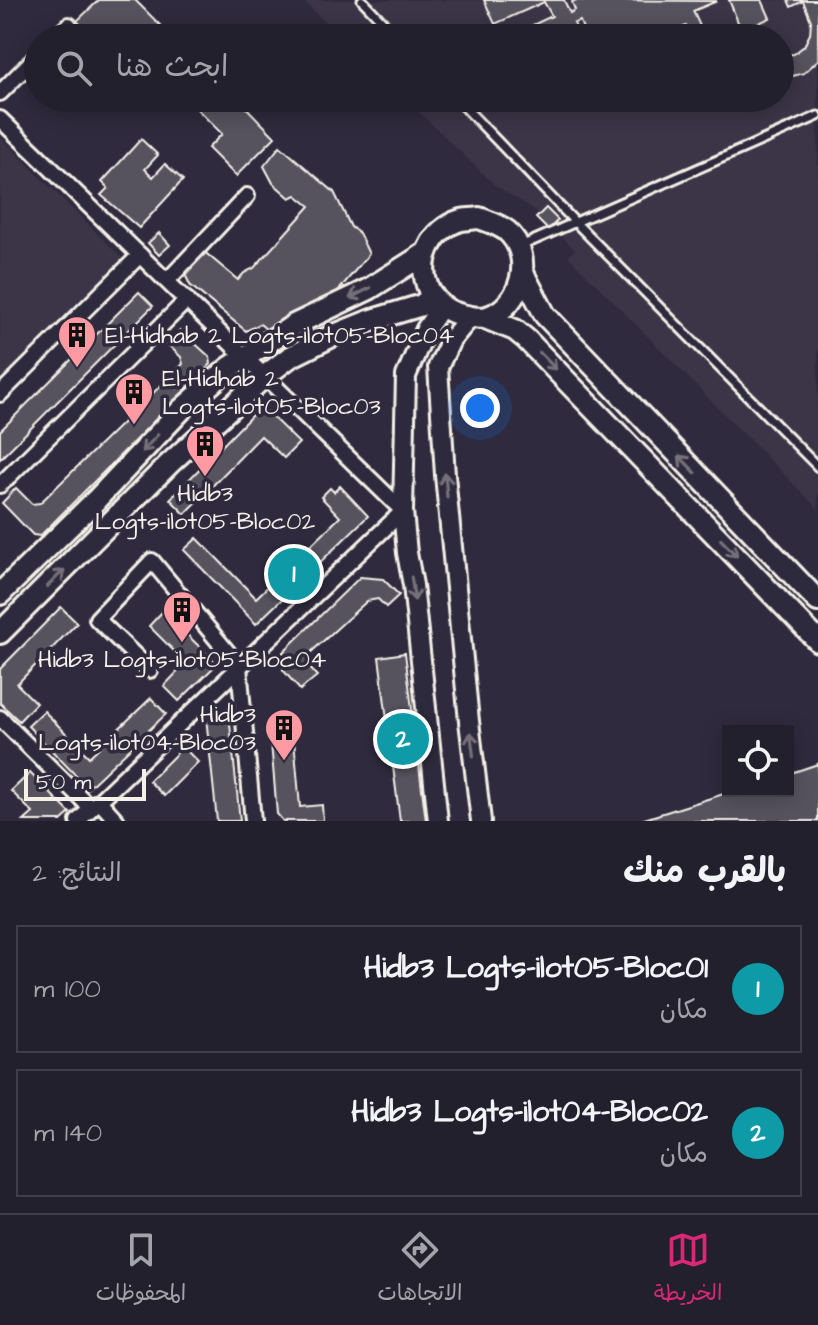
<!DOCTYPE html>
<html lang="ar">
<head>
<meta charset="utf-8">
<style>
  body { margin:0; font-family:"Architects Daughter","Playpen Sans Arabic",sans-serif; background:#2b2836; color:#f1f3f6; direction:rtl }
  .controls { position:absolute; right:24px; bottom:24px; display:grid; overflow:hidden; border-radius:0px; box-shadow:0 4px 20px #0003 }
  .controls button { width:72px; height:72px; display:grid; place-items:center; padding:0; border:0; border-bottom:2px solid #403e4a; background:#23202e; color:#f1f3f6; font:40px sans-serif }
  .scale { position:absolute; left:24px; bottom:20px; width:122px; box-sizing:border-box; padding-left:8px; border:4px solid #f4f1e8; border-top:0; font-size:22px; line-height:28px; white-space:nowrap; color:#f4f1e8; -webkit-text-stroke:6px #2f2a3d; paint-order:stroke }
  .you { position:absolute; left:480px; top:408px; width:28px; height:28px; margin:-20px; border:6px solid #fff; border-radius:50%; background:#1a73e8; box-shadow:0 0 0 12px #1a73e833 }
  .badge { display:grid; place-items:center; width:52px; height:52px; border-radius:50%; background:#db2777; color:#fff; font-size:26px; font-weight:700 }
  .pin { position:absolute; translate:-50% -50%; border:4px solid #fff; box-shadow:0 2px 8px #0006 }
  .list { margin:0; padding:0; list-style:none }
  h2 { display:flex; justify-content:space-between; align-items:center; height:104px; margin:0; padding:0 32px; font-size:34px }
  h2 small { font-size:26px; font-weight:400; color:#a3a3aa }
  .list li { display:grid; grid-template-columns:52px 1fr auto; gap:24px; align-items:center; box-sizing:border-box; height:128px; margin:0 16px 16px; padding:0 16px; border:2px solid #403e4a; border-radius:0px }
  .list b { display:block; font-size:30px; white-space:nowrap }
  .list p { margin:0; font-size:26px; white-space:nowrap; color:#a3a3aa }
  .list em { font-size:26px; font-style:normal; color:#a3a3aa }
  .icon { flex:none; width:44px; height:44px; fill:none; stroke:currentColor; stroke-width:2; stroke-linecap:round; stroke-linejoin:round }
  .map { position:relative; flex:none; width:818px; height:821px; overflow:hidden; direction:ltr }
  .search { position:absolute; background:#23202e; box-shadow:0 4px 20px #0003; left:24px; right:24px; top:24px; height:88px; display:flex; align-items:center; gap:20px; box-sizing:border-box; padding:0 28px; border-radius:44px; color:#a3a3aa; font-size:30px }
  .sheet { height:392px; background:#23202e }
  nav { display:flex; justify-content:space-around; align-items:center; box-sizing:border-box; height:112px; border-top:2px solid #403e4a; background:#23202e; font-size:22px; color:#a3a3aa }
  nav a { display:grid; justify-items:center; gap:4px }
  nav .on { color:#db2777 }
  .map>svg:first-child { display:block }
</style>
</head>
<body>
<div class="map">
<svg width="818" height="821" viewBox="0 0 818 821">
  <rect width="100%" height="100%" fill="#2f2a3d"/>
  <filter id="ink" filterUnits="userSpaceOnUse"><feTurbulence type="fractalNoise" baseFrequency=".0125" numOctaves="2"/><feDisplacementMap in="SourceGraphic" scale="16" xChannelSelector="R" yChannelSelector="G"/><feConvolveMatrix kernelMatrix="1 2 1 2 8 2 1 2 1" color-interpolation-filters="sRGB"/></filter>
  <g filter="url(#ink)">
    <g fill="#3b3647">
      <path d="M302 0H818V509L568 256 575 250 536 211 496 186 404 98H780V38H342Z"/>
      <path d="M0 137 124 260 0 383Z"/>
    </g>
    <g fill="#56525f" stroke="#f4f1e8" stroke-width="2">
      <path d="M99 0H135L173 38H94L77 21Z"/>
      <path d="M484 0H564L570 13 575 10 572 2 576 0 717 1 693 11 700 26 689 31 686 26 658 38H586L580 21 574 23 580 38H523L520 31 552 16 544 2 495 24Z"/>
      <path d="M729 0H762L770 18 752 26 756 38H730L742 32Z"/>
      <path d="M788 0H818V60L804 73 789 77H780V55L794 54 804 46 810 34 811 21 803 1 791 7Z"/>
      <path d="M186 98H237L275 137 236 176 208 148 222 134Z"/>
      <path d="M141 139 158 155 145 169 153 177 165 164 183 180 139 228 101 195 108 188 102 182Z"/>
      <path d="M280 146 334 192 351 227 359 233 369 254 333 297 267 330 260 324 246 331 190 285 184 272 202 250 238 280 244 273 254 268 310 206 296 195 290 198 273 183 264 166Z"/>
      <path d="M546 208 558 220 548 230 536 218Z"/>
      <path d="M159 233 170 245 159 255 148 243Z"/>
      <path d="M139 292 153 306 0 459V431Z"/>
      <path d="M180 330 210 357 211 364 40 536 33 535 2 503 16 488 32 504 40 503 183 364 181 357 167 344Z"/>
      <path d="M261 406 299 443 284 458 261 436 185 514 170 499Z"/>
      <path d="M340 486 368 516 256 624 184 550 197 538 256 598 340 517 321 497 330 488 334 492Z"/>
      <path d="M360 577 383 579 399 595 386 607 378 599 367 601 308 655V666L317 676 300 690 283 670V652Z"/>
      <path d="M61 607 77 623 17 684 36 703 19 721 0 703V669Z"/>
      <path d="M163 611 217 664 179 701 164 686 186 663 149 626Z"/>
      <path d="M405 653 426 821H400L379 657Z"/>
      <path d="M151 698 166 714 88 788 28 726 44 711 89 757Z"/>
      <path d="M229 714 240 821H217L206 717Z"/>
      <path d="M292 717 300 807 322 805 323 821H283L277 814 269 719Z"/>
      <path d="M183 747 198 762 164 796 149 781Z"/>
      <path d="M818 764V821H638L733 791H788V774Z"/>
      <path d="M30 773 70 813 61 821H24L33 813 11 791Z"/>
    </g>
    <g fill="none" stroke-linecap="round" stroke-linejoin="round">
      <defs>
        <g id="service">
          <path d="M362 0 398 38"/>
          <path d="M456 98 576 223 818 467"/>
          <path d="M521 246 818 116"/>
        </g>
        <g id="minor">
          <path d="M56 38 69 25"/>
          <path d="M0 93 38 55"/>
          <path d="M0 119 403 511 78 821"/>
          <path d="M167 281 247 196"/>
          <path d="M0 394 140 255"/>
          <path d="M0 485 187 300"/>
          <path d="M150 670 97 619 152 561 239 666 253 821"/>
          <path d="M0 718 91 808"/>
          <path d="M99 801 117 821"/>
        </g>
        <g id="tertiary">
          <path d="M470 317 451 340 438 367 445 475 469 721 481 821"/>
          <path d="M438 821 413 585 407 553 403 511 406 376 426 329 442 306"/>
        </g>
        <g id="secondary">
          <path d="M479 218C489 222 498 224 507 231 535 256 522 306 487 317 480 319 470 317 462 315 448 312 436 303 429 290 416 262 431 229 461 220 466 219 473 219 479 218Z"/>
          <path d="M523 273 545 315 818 601"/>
          <path d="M485 318 515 330 526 339 818 641"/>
          <path d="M0 594 96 500 181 410 229 368 294 325 369 289 426 253"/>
          <path d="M0 633 169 464 265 376 290 357 332 336 369 321 422 305 433 296"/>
        </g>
      </defs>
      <use href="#service" stroke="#f4f1e8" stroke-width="13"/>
      <use href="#minor" stroke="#f4f1e8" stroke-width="20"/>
      <use href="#tertiary" stroke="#f4f1e8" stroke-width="24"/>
      <use href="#secondary" stroke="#f4f1e8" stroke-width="26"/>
      <use href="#service" stroke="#2f2a3d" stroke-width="7"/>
      <use href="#minor" stroke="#2f2a3d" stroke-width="14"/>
      <use href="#tertiary" stroke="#2f2a3d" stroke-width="18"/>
      <use href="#secondary" stroke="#2f2a3d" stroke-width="20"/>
    </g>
    <defs><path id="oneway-shaft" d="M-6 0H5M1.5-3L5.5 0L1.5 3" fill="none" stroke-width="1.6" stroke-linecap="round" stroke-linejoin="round" transform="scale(2)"/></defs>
    <g stroke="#747079">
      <use href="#oneway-shaft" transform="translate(360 293) rotate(153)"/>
      <use href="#oneway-shaft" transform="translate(548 361) rotate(46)"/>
      <use href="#oneway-shaft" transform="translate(150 443) rotate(133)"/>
      <use href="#oneway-shaft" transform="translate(687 464) rotate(-134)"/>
      <use href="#oneway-shaft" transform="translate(446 485) rotate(-95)"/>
      <use href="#oneway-shaft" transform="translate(729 548) rotate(46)"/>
      <use href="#oneway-shaft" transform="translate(56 578) rotate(-45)"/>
      <use href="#oneway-shaft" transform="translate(413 589) rotate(82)"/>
      <use href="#oneway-shaft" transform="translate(472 744) rotate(-97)"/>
    </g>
  </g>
  <defs>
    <symbol id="building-pin" viewBox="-11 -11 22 30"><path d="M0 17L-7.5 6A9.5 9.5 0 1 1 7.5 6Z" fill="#ff9aa2" stroke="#2f2a3d"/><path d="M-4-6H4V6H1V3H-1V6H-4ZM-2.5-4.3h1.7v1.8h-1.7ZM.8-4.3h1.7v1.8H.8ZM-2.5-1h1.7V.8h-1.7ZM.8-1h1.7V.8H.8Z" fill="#111"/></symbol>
  </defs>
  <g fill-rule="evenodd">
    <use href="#building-pin" x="55" y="313" width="44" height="60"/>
    <use href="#building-pin" x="112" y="370" width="44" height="60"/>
    <use href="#building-pin" x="183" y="422" width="44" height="60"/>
    <use href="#building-pin" x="160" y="588" width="44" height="60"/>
    <use href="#building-pin" x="262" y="706" width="44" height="60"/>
  </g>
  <g text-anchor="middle" stroke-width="7" stroke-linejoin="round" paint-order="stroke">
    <g font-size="24" fill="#f4f1e8" stroke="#2f2a3d" text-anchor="start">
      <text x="105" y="343">El-Hidhab 2 Logts-ilot05-Bloc04</text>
      <text x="162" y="386">El-Hidhab 2<tspan x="162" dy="28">Logts-ilot05-Bloc03</tspan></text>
      <text x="205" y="501" text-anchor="middle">Hidb3<tspan x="205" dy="28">Logts-ilot05-Bloc02</tspan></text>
      <text x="182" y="667" text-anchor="middle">Hidb3 Logts-ilot05-Bloc04</text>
      <text x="256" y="722" text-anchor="end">Hidb3<tspan x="256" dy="28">Logts-ilot04-Bloc03</tspan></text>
    </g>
  </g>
</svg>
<div class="controls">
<button><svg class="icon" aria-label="locate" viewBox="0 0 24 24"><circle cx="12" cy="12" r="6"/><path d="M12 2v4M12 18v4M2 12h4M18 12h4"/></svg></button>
</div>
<div class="scale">50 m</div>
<div class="you"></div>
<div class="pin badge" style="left:294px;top:574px;background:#0f9aa8">1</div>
<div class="pin badge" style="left:403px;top:739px;background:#0f9aa8">2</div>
<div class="search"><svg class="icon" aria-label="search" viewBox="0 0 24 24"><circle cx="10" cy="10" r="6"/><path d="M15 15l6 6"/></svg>ابحث هنا</div>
</div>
<section class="sheet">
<h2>بالقرب منك<small>النتائج: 2</small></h2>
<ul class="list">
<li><span class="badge" style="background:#0f9aa8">1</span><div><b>Hidb3 Logts-ilot05-Bloc01</b><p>مكان</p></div><em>100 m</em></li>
<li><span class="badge" style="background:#0f9aa8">2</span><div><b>Hidb3 Logts-ilot04-Bloc02</b><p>مكان</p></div><em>140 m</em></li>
</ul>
</section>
<nav>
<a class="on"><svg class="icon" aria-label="map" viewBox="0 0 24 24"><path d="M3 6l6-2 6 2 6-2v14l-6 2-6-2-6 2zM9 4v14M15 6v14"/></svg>الخريطة</a>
<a><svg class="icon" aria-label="directions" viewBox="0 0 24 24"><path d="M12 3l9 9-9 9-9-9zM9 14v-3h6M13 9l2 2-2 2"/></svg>الاتجاهات</a>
<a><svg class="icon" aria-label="saved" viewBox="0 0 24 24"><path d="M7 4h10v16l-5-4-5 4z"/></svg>المحفوظات</a>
</nav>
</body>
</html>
